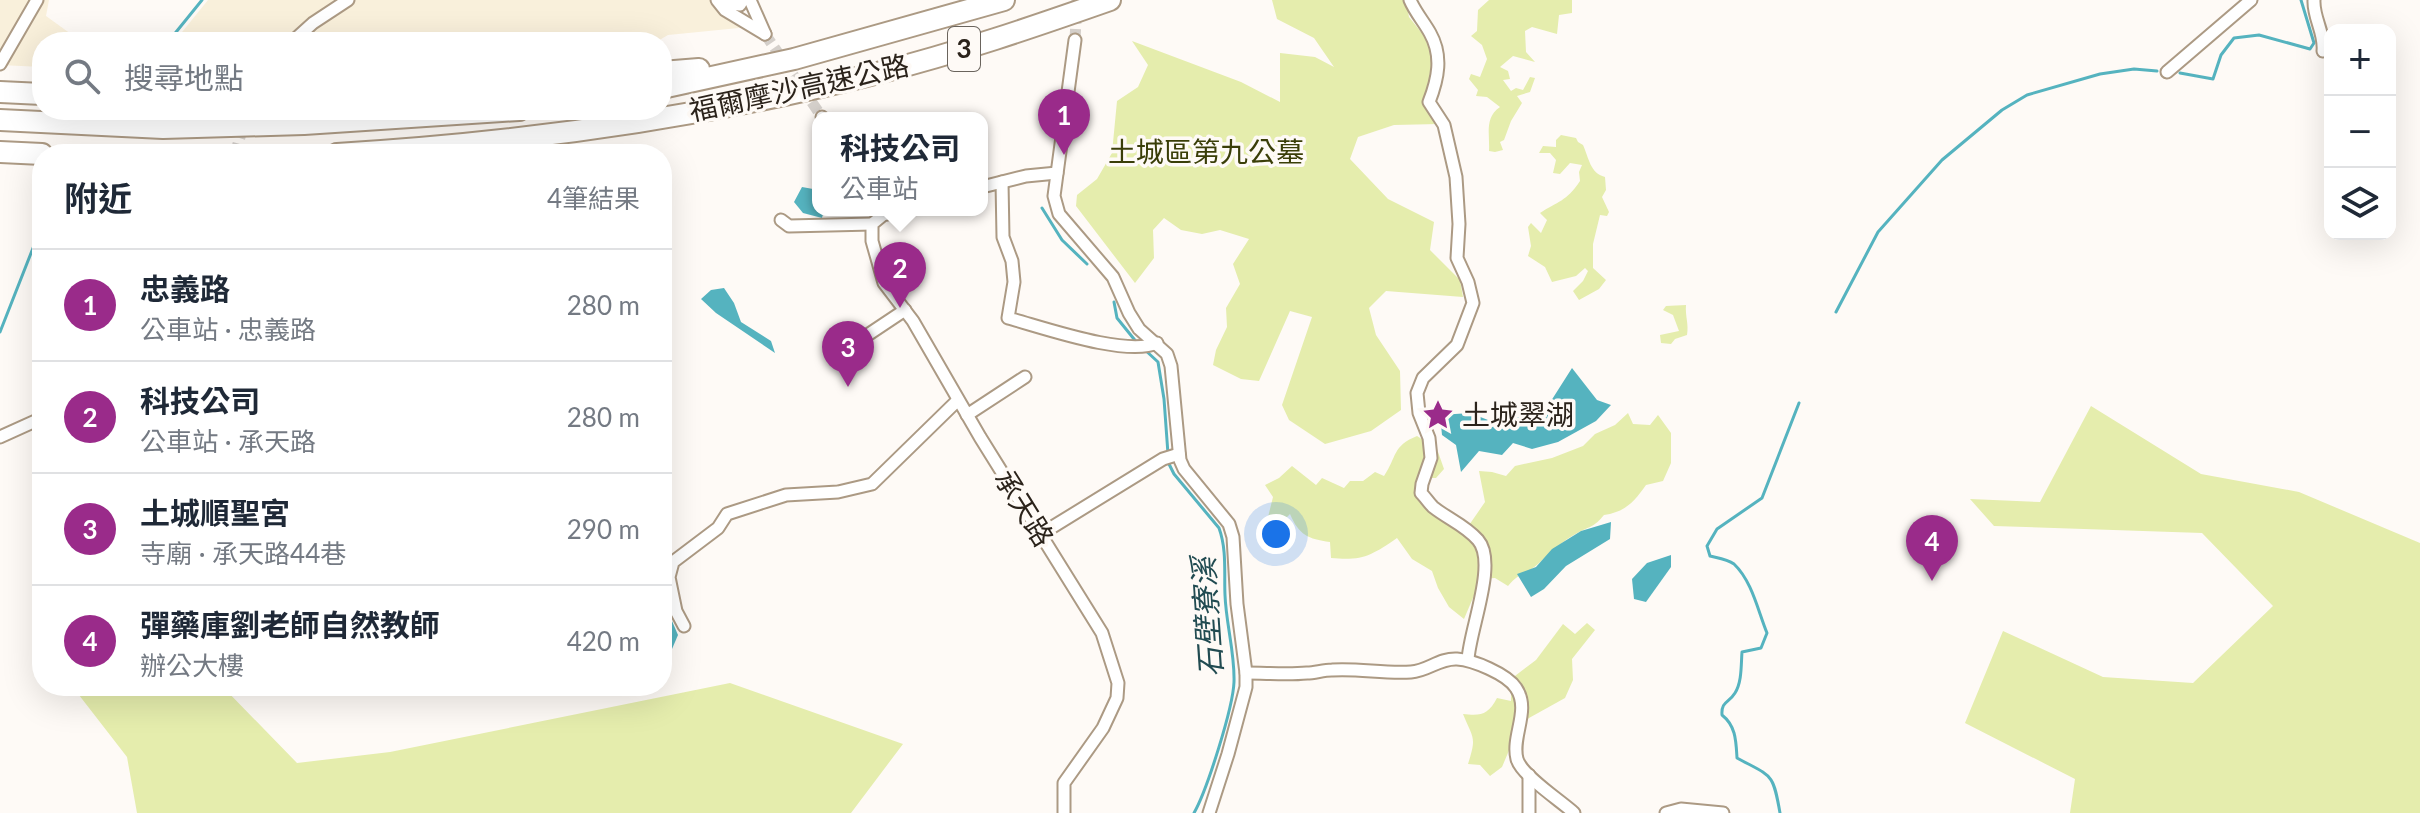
<!DOCTYPE html>
<html lang="zh-TW">
<head>
<meta charset="utf-8">
<style>
  body { margin:0; font-family:Lato,"Noto Sans TC",sans-serif; background:#f2f2f3; color:#1f2937 }
  .controls { position:absolute; right:24px; top:24px; display:grid; overflow:hidden; border-radius:16px; box-shadow:0 8px 32px #0002 }
  .controls button { width:72px; height:72px; display:grid; place-items:center; padding:0; border:0; border-bottom:2px solid #e0e1e3; background:#fff; color:#1f2937; font:40px sans-serif }
  .you { position:absolute; left:1276px; top:534px; width:28px; height:28px; margin:-20px; border:6px solid #fff; border-radius:50%; background:#1a73e8; box-shadow:0 0 0 12px #1a73e833 }
  .badge { display:grid; place-items:center; width:52px; height:52px; border-radius:50%; background:#9a2b8a; color:#fff; font-size:26px; font-weight:700 }
  .pin { position:absolute; translate:-50% -66px; filter:drop-shadow(0 2px 4px #0008) }
  .pin::after { content:''; position:absolute; top:42px; width:28px; height:24px; background:inherit; clip-path:polygon(0 0,100% 0,50% 100%) }
  .popup { position:absolute; left:812px; top:112px; width:176px; height:104px; box-sizing:border-box; display:grid; place-content:center; border-radius:16px; background:#fff; filter:drop-shadow(0 2px 6px #0005); font-size:26px; white-space:nowrap; color:#747a83 }
  .popup b { font-size:30px; color:#1f2937 }
  .popup::after { content:''; position:absolute; left:50%; top:100%; margin-left:-16px; border:16px solid transparent; border-top-color:#fff }
  .list { margin:0; padding:0; list-style:none }
  h2 { display:flex; justify-content:space-between; align-items:center; height:104px; margin:0; padding:0 32px; font-size:34px }
  h2 small { font-size:26px; font-weight:400; color:#747a83 }
  .list li { display:grid; grid-template-columns:52px 1fr auto; gap:24px; align-items:center; box-sizing:border-box; height:112px; padding:0 32px; border-top:2px solid #e0e1e3 }
  .list b { display:block; font-size:30px; white-space:nowrap }
  .list p { margin:0; font-size:26px; white-space:nowrap; color:#747a83 }
  .list em { font-size:26px; font-style:normal; color:#747a83 }
  .icon { flex:none; width:44px; height:44px; fill:none; stroke:currentColor; stroke-width:2; stroke-linecap:round; stroke-linejoin:round }
  .map { position:relative; flex:none; width:2420px; height:813px; overflow:hidden }
  .search { position:absolute; background:#fff; box-shadow:0 8px 32px #0002; left:32px; top:32px; width:640px; height:88px; display:flex; align-items:center; gap:20px; box-sizing:border-box; padding:0 28px; border-radius:32px; color:#747a83; font-size:30px }
  .panel { position:absolute; background:#fff; box-shadow:0 8px 32px #0002; left:32px; top:144px; width:640px; height:552px; border-radius:32px }
  .map>svg:first-child { display:block }
</style>
</head>
<body>
<div class="map">
<svg width="2420" height="813" viewBox="0 0 2420 813">
  <rect width="100%" height="100%" fill="#fefaf6"/>
  <g fill="#f9f0db">
    <path d="M0 0H49L46 16 82 42H42V67L0 65Z"/>
    <path d="M208 0H715L749 27 668 35 656 42H174Z"/>
  </g>
  <g fill="#e5edad">
    <path d="M1272 0H1406L1409 17 1433 47V82L1439 124 1394 125 1358 137 1350 159 1388 199 1434 222 1430 250 1460 280 1463 297 1386 291 1369 308 1376 335 1400 371 1401 410 1371 431 1325 444 1289 420 1282 405 1312 317 1290 311 1259 381 1241 379 1213 365 1216 350 1227 327 1226 308 1240 284 1233 264 1249 239 1220 230 1202 234 1181 230 1164 218 1153 230 1154 258 1135 283 1076 206 1077 195 1097 179 1112 153 1117 101 1138 87 1148 65 1132 41 1241 82 1280 102V53L1315 57 1334 67 1314 38 1277 19Z"/>
    <path d="M1489 0H1572V13L1559 15 1557 34 1532 27 1525 31 1526 52 1535 62 1513 56 1500 67 1508 71 1510 79 1503 80 1511 91 1516 88 1523 90 1530 77 1535 78 1530 92 1517 96 1522 103 1511 121 1504 140 1500 142 1503 150 1495 152 1489 151C1490 134 1484 118 1500 107L1487 97 1476 96 1478 90 1469 79 1471 74 1480 77 1487 59 1482 45 1471 36 1477 31 1478 10Z"/>
    <path d="M1561 135 1576 138 1578 142 1583 145C1589 158 1590 173 1605 177L1606 190 1602 197 1609 212 1607 216 1600 215 1593 244V268L1606 280 1599 289 1579 300 1573 291 1583 281 1588 271 1585 268 1576 276 1552 282 1545 267 1528 256 1531 246 1528 227 1531 223 1541 233 1547 220 1540 213C1558 201 1566 202 1580 181L1579 172 1582 165 1570 163 1560 174 1553 173 1556 160 1550 153H1539L1543 146 1556 147V140Z"/>
    <path d="M1686 305C1685 316 1689 324 1687 335L1675 339 1671 344 1661 343 1660 335 1679 331 1673 315 1663 310 1666 306Z"/>
    <path d="M2091 406 2201 474 2299 492 2420 543V813H2070L2075 779 1965 723 2003 631 2103 677 2193 683 2273 606 2202 533 1994 526 1970 499 2040 502Z"/>
    <path d="M1628 413 1633 424 1650 425 1658 415 1671 433V463L1663 481 1646 485C1634 502 1625 512 1604 515 1594 527 1591 526 1579 532 1562 541 1551 552 1538 564 1527 574 1519 572 1508 586L1495 578 1481 579 1464 619 1449 607 1438 588 1432 571 1412 559 1397 538C1371 556 1362 561 1331 558L1330 542C1308 539 1299 535 1290 514L1284 520 1268 517 1273 497 1265 485 1279 478 1292 466 1316 485 1322 478 1344 488 1350 481H1363L1375 472 1384 476C1397 457 1392 446 1417 436L1437 449 1444 469 1436 478H1423L1420 491 1465 531 1485 502 1479 471 1492 472 1506 476 1515 466 1552 458 1583 446 1595 434 1615 425Z"/>
    <path d="M1587 623 1595 630 1572 659 1573 680 1565 698 1529 718 1519 727 1502 767 1490 776 1480 765 1468 764C1477 736 1473 739 1463 714 1481 716 1488 715 1497 698L1511 701V679L1536 660 1563 624 1575 634Z"/>
    <path d="M730 683 903 744 851 813H137L127 757 72 686H222L297 763 390 752Z"/>
  </g>
  <g fill="#55b3bf">
    <path d="M802 187 813 189 818 195V210H824L822 218 803 213 794 202Z"/>
    <path d="M724 288 734 303 741 322 771 341 775 353 716 313 701 299 711 290Z"/>
    <path d="M1572 368 1597 400 1611 405 1596 421 1558 442 1532 449 1513 443 1502 455 1479 451 1461 472 1456 445 1442 435 1440 415 1470 413 1501 425 1551 401Z"/>
    <path d="M1611 522 1610 539 1566 566 1544 589 1531 597 1517 574 1536 567 1552 549 1581 531Z"/>
    <path d="M1671 555V567L1646 602 1634 599 1632 579 1647 563Z"/>
    <path d="M662 615 672 621 678 635 672 649 662 652Z"/>
  </g>
  <g fill="none" stroke-linecap="round" stroke-linejoin="round">
    <g stroke="#55b3bf" stroke-width="3">
      <path d="M168 42 202 0"/>
      <path d="M2180 73 2213 79 2221 55 2234 38 2259 35 2310 49 2314 43 2301 0"/>
      <path d="M1042 208 1062 240 1087 264"/>
      <path d="M1114 302 1117 318 1138 344"/>
      <path d="M1836 312 1878 232 1942 160 2002 110 2027 95 2100 74 2134 69 2157 71"/>
      <path d="M0 332 35 243 42 232"/>
      <path d="M1144 349 1158 362 1164 399 1168 454"/>
      <path d="M1168 462 1174 474 1219 528C1227 550 1224 573 1225 595 1226 624 1235 653 1234 682 1233 708 1207 790 1194 813"/>
      <path d="M1780 813C1773 772 1772 777 1737 758 1736 741 1736 726 1722 715 1721 701 1729 703 1735 693 1742 682 1741 665 1742 652L1761 648 1767 633C1758 611 1752 581 1734 564 1727 559 1718 558 1710 556L1707 546 1717 529 1762 498 1799 403"/>
    </g>
    <g stroke="#d4cfca" stroke-width="11" stroke-dasharray="11 5.5" stroke-linecap="butt">
      <path d="M765 34 822 117"/>
      <path d="M1075 40 1077 0"/>
      <path d="M235 154 248 110"/>
    </g>
    <defs>
      <g id="street">
        <path d="M717 0 725 10 765 34"/>
        <path d="M724 0 730 4 740 5 743 0"/>
        <path d="M750 0 765 34"/>
        <path d="M1410 0C1415 12 1424 22 1430 33 1443 56 1438 79 1429 102L1444 125 1456 177 1459 224 1457 258 1468 282 1473 303 1457 345 1423 378 1417 393 1419 413 1429 438 1431 458 1422 484 1421 493C1425 497 1429 503 1433 507 1448 519 1465 525 1478 540 1498 563 1469 631 1468 660"/>
        <path d="M2314 0C2313 18 2325 33 2323 51"/>
        <path d="M1075 40 1054 196 1059 214 1113 277 1129 313 1139 329 1167 354 1171 366 1180 460 1184 469 1229 524 1233 537 1237 604 1246 673V687L1228 754 1209 813"/>
        <path d="M292 42 313 23 348 0"/>
        <path d="M0 64 37 0"/>
        <path d="M2167 72 2251 0"/>
        <path d="M822 117 823 118"/>
        <path d="M1002 182 1003 237 1012 261 1014 282 1008 318C1042 327 1126 357 1157 343"/>
        <path d="M982 187 1026 176 1057 173"/>
        <path d="M906 210 883 215 872 224V241L884 283 913 321 980 437 1102 633 1118 683 1117 698 1103 728 1064 783V813"/>
        <path d="M781 220 789 226 872 224"/>
        <path d="M851 346 905 310"/>
        <path d="M967 415 1025 377"/>
        <path d="M0 437 42 418"/>
        <path d="M1041 534 1163 459 1179 454"/>
        <path d="M684 626 676 611 669 577 673 562 718 528 727 514 786 495 838 492 872 484 958 400"/>
        <path d="M1246 673C1267 673 1287 675 1307 673 1315 673 1323 670 1332 670 1358 668 1385 674 1411 672 1428 671 1439 658 1457 659 1473 660 1507 674 1516 688 1531 710 1511 736 1517 759 1521 775 1561 801 1574 813"/>
        <path d="M1529 775V813"/>
        <path d="M1666 813 1681 809 1723 813"/>
      </g>
      <g id="highway">
        <path d="M662 72 699 69"/>
        <path d="M662 88 794 59 1004 0"/>
        <path d="M0 92 42 94"/>
        <path d="M0 120 163 128 304 124 519 110"/>
        <path d="M0 152 42 154"/>
        <path d="M337 154C519 143 702 118 878 73 957 53 1033 27 1110 0"/>
      </g>
    </defs>
    <use href="#street" stroke="#ac9a84" stroke-width="15"/>
    <use href="#highway" stroke="#ac9a84" stroke-width="24"/>
    <use href="#street" stroke="#fff" stroke-width="11"/>
    <use href="#highway" stroke="#fff" stroke-width="20"/>
  </g>
  <defs>
    <symbol id="sight-bare" viewBox="-9 -9 18 18"><path d="M0-6L1.8-2.2L6-1.7L2.9 1.2L3.7 5.4L0 3.3L-3.7 5.4L-2.9 1.2L-6-1.7L-1.8-2.2Z" fill="#9a2b8a" stroke="#fefaf6" stroke-width="2.5" paint-order="stroke"/></symbol>
  </defs>
  <g fill-rule="evenodd">
    <use href="#sight-bare" x="1416" y="393" width="44" height="44"/>
  </g>
  <g text-anchor="middle" stroke-width="7" stroke-linejoin="round" paint-order="stroke">
    <rect fill="#fefaf6" stroke="#6a645d" stroke-width="2" x="948" y="27" width="32" height="44" rx="6"/>
    <g font-size="26" font-weight="bold" fill="#2b231b">
      <text x="964" y="58">3</text>
    </g>
    <g font-size="28" fill="#2b231b" stroke="#fefaf6">
      <text transform="translate(799 88) rotate(-12)" y="10">福爾摩沙高速公路</text>
      <text transform="translate(1024 508) rotate(58)" y="10">承天路</text>
    </g>
    <g font-size="28" fill="#3a3e08" stroke="#fefaf6">
      <text x="1206" y="162">土城區第九公墓</text>
    </g>
    <g font-size="28" fill="#2b231b" stroke="#fefaf6" text-anchor="start">
      <text x="1462" y="425">土城翠湖</text>
    </g>
    <g font-size="30" font-style="italic" fill="#214b51" stroke="#fefaf6">
      <text transform="translate(1208 617) rotate(-94)" y="10">石壁寮溪</text>
    </g>
  </g>
</svg>
<div class="controls">
<button>+</button>
<button>−</button>
<button><svg class="icon" aria-label="layers" viewBox="0 0 24 24"><path d="M12 4l9 5-9 5-9-5zM3 14l9 5 9-5"/></svg></button>
</div>
<div class="you"></div>
<div class="pin badge" style="left:1064px;top:155px">1</div>
<div class="pin badge" style="left:900px;top:308px">2</div>
<div class="popup"><b>科技公司</b>公車站</div>
<div class="pin badge" style="left:848px;top:387px">3</div>
<div class="pin badge" style="left:1932px;top:581px">4</div>
<div class="search"><svg class="icon" aria-label="search" viewBox="0 0 24 24"><circle cx="10" cy="10" r="6"/><path d="M15 15l6 6"/></svg>搜尋地點</div>
<section class="panel">
<h2>附近<small>4筆結果</small></h2>
<ul class="list">
<li><span class="badge">1</span><div><b>忠義路</b><p>公車站 · 忠義路</p></div><em>280 m</em></li>
<li><span class="badge">2</span><div><b>科技公司</b><p>公車站 · 承天路</p></div><em>280 m</em></li>
<li><span class="badge">3</span><div><b>土城順聖宮</b><p>寺廟 · 承天路44巷</p></div><em>290 m</em></li>
<li><span class="badge">4</span><div><b>彈藥庫劉老師自然教師</b><p>辦公大樓</p></div><em>420 m</em></li>
</ul>
</section>
</div>
</body>
</html>
